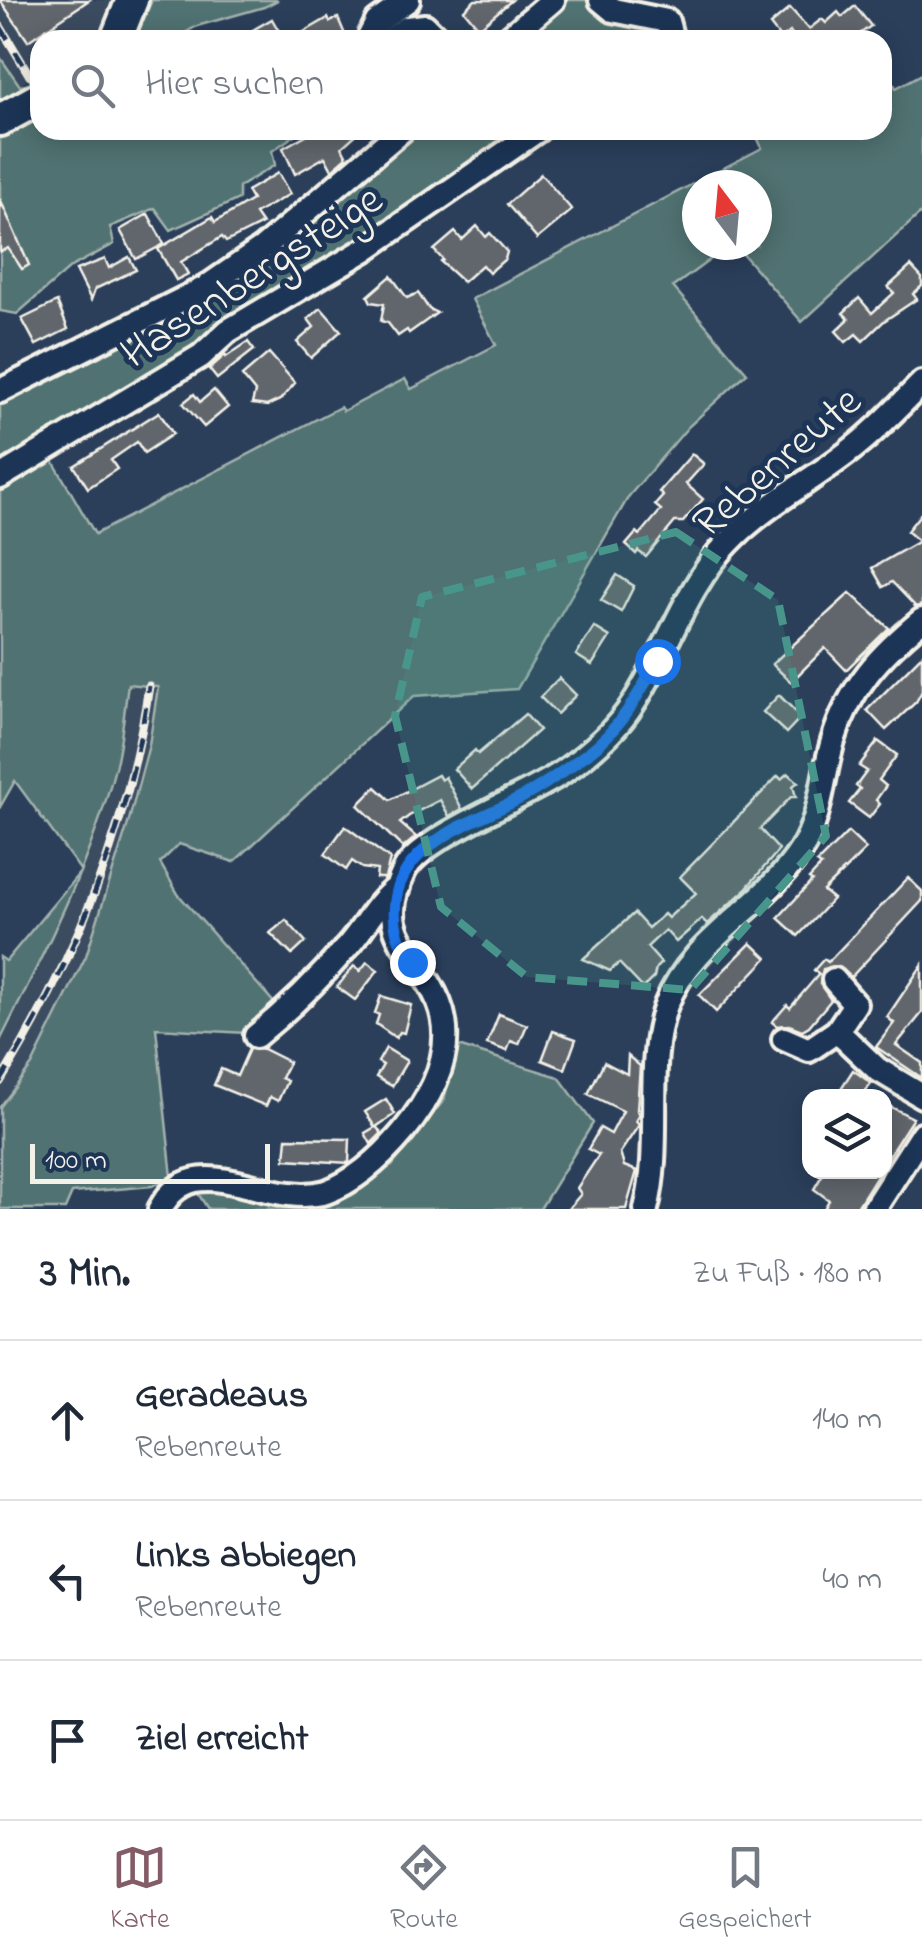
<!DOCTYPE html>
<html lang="de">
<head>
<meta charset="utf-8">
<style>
  body { margin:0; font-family:"Indie Flower",sans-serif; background:#f2f2f3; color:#1f2937 }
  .controls { position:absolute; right:30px; bottom:30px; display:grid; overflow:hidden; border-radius:20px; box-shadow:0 5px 25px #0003 }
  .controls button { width:90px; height:90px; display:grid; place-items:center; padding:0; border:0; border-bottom:2px solid #e0e1e3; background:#fff; color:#1f2937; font:50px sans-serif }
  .compass { position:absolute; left:682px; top:170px; width:90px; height:90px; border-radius:50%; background:#fff; box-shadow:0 5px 25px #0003; rotate:344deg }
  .scale { position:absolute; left:30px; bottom:25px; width:240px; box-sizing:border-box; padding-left:10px; border:5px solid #f4f1e8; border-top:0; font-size:28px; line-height:35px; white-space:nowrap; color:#f4f1e8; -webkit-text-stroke:8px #1d3557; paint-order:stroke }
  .stop { position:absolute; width:30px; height:30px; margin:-22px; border:8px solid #1a73e8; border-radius:50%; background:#fff }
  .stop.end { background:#1a73e8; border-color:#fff; box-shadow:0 2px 10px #0008 }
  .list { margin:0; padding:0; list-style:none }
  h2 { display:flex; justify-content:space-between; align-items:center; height:130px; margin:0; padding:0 40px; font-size:42px }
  h2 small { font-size:32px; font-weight:400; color:#747a83 }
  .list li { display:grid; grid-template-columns:65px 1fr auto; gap:30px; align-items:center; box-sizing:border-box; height:160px; padding:0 40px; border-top:2px solid #e0e1e3 }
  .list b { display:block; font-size:38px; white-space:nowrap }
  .list p { margin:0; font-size:32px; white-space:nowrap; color:#747a83 }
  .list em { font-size:32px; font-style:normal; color:#747a83 }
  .icon { flex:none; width:55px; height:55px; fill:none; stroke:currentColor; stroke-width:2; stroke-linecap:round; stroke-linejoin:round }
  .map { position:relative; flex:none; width:922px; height:1209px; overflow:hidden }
  .search { position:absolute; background:#fff; box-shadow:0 5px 25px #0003; left:30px; right:30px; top:30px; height:110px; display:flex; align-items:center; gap:25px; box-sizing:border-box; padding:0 35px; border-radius:30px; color:#747a83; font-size:38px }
  .sheet { height:610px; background:#fff }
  nav { display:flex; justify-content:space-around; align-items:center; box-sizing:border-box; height:140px; border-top:2px solid #e0e1e3; background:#fff; font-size:28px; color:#747a83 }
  nav a { display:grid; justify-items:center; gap:5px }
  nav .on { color:#845c67 }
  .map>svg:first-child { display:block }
</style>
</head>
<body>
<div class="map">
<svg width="922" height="1209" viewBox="0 0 922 1209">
  <rect width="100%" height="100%" fill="#2b3f5b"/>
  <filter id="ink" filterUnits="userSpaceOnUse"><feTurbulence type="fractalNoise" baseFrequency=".01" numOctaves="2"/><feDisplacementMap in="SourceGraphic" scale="20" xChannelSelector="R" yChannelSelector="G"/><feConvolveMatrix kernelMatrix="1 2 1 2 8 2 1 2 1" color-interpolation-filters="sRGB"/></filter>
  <g filter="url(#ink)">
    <g fill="#3b4b60">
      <path d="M0 0H112L101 27 87 40H40V68L20 86 0 57Z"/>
      <path d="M129 683 158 687 149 745 128 824 86 956 32 1065 0 1107V1041L61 918 81 871 115 767Z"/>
    </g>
    <g fill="#517272" stroke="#a2b2ad" stroke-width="2.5">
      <path d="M152 0H278L264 7 197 26 173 40H135Z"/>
      <path d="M563 0H596L664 25 665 40H516Z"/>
      <path d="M0 57 20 86 40 83V130H302L272 151 275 165 239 187V199L171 230 155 208 110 227 114 244 71 267 17 314 0 311Z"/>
      <path d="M885 68 896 88 922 74V212L802 322 735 245H757V185H697V245H730L673 287 747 373 688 427 629 496 517 689 414 696 234 862 179 844 160 863 178 894 276 1005 246 1033 156 1028 172 1177 152 1186 72 1193 65 1209H0V1107L32 1065 86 956 128 824 149 745 158 687 128 684C124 712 122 741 115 768 90 865 44 953 0 1041V957L6 961 81 871 15 781 0 807V487L49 454 95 534 340 407 343 411 405 379 411 389 496 345 472 299 762 148 756 135 766 130H882V70Z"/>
      <path d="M412 130H538L0 476V401L211 291Z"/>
      <path d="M458 1046 559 1077 593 1123 540 1209H208L197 1192 216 1189 320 1205 392 1166 444 1100Z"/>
    </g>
    <g fill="#61666c" stroke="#f4f1e8" stroke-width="2.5">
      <path d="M0 0H89L28 41Z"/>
      <path d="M475 0H512L479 28 464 10Z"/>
      <path d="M855 6 871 26 851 40H787L792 35 790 32 781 39 770 25 790 8 809 29 822 19 826 23 838 12 842 17Z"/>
      <path d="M328 18 330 22 338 18 346 37 340 40H290Z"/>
      <path d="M272 19 284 40H235Z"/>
      <path d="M315 130H361L342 147 347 157 332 170 325 157 295 174 283 148Z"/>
      <path d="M278 173 290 194 255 214 262 224 226 242 222 237 181 262 188 274 176 280 158 249 212 217 215 222 252 200 247 191Z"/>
      <path d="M541 174 572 210 537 239 507 204Z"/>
      <path d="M0 199 29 265 22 269 8 248 0 252Z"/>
      <path d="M148 214 164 244 136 259 120 230Z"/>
      <path d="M477 226 486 237 490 233 507 252 505 259 489 273 482 265 463 282 441 262 443 260 434 250 455 232 462 240Z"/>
      <path d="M129 257 136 270 95 289 91 300 76 270 105 259 109 268Z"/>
      <path d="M911 266 922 278V286L913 294 917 299 884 321 863 341 856 334 846 342 836 331 849 319 843 313 859 298 872 313 894 293 888 287Z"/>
      <path d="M391 276 407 298 418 293 429 309 437 313 409 333 407 330 398 336 388 323 381 321 384 304 371 302 368 296Z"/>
      <path d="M57 302 68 329 36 345 22 319Z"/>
      <path d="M321 308 341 331 311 358 297 342 314 327 308 319Z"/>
      <path d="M248 342 254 350 217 379 209 369 225 355 226 357Z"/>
      <path d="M269 353 295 383 280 400 267 406 252 404 255 392 242 376Z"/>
      <path d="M214 390 228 407 204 427 183 403 194 394 200 402Z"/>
      <path d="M159 412 173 434 144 453 137 442 111 460 117 469 88 488 74 466Z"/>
      <path d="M692 454 704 464 686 484 703 499 683 522H675L646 557 638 551 636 554 626 545 637 532 640 535 661 510 655 505 663 496 659 492Z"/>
      <path d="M922 512V605L916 607 892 582 883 587 872 568 919 541 907 531Z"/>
      <path d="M617 575 634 586 621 612 601 600Z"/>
      <path d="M850 593 889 628 846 670 825 648 791 682 772 664Z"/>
      <path d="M594 627 610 637 592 665 576 655Z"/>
      <path d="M922 655V691L916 702 886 730 867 710Z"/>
      <path d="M559 678 576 695 557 714 540 697Z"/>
      <path d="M779 695 801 717 786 733 763 712Z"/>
      <path d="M525 714 539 730 472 789 454 769 475 750 478 754Z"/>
      <path d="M878 741 897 755 879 780 886 786 876 800 880 804 869 818 849 803 860 789 856 786 867 771 859 766Z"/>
      <path d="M788 773 798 782 793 786 796 797H791L760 829 779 850 743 892 707 924 702 919 676 942 665 930 647 947 661 963 656 968 654 977 643 988 619 963 610 971 583 959 634 913 648 928 664 914 668 918 696 893 680 877 778 776 781 779Z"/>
      <path d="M438 775 441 780 445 777 462 809 449 816 440 800 409 816 400 823 416 837 403 848 358 805 376 787 390 800Z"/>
      <path d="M345 826 390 859 385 878H376L377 870 362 868 352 861 346 870 325 854Z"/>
      <path d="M848 832 866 849 823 891 833 899 798 936 778 918 812 881 809 879 821 866 817 863Z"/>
      <path d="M908 878 922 891V901L851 977 838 966 823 969 820 984 831 1000 809 1026 802 1030 789 1025 777 1026 772 1022 787 1005 790 1008 819 974 814 970 824 959 828 962Z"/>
      <path d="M286 920 306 942 292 955 270 933Z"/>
      <path d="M751 943 767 958 716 1012 699 995Z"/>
      <path d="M367 962 378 970 355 1000 337 987 354 966 360 971Z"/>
      <path d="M922 965V1013L896 1045 922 1063V1078L876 1047 894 1023 887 1017Z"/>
      <path d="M381 996 411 1005 404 1033 400 1032 396 1038 376 1024 379 1015 375 1013Z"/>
      <path d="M499 1014 527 1025 519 1044 511 1041 507 1051 487 1044Z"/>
      <path d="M553 1031 576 1039 565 1069 542 1060Z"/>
      <path d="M386 1048 407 1061 392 1086 376 1077 383 1065 378 1062Z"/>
      <path d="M249 1049H263L289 1062 281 1078 287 1081 278 1101 270 1097 266 1106 214 1085 221 1069 237 1076Z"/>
      <path d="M628 1056 640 1066 637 1110 639 1116 636 1120 639 1125 620 1153 624 1166 637 1171 626 1209H568L581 1194 577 1188 599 1155 588 1149 600 1128 611 1134 623 1111 588 1094 604 1062 627 1074Z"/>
      <path d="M853 1070 871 1083 862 1096H836Z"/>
      <path d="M386 1099 395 1114 376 1127 382 1133 371 1144 365 1133 375 1127 365 1112Z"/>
      <path d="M889 1106 913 1118 884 1163V1113Z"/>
      <path d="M287 1138 350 1139 349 1163 285 1159Z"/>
      <path d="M824 1172H879L856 1209H824L829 1200 814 1189Z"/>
    </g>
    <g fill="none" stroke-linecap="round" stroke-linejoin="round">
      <defs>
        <g id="minor">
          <path d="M601 0 613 10 667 21 671 36 668 40"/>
          <path d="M375 40 370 36 377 22 408 0"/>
          <path d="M389 40 407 28 425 26 439 40"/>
          <path d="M506 40 553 0"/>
          <path d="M0 391 205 288 263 248 402 130"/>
          <path d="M0 477 201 356 228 331 366 249 538 130"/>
          <path d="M837 1031 877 1069 922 1096"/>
          <path d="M256 1036C289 1009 319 979 347 947 365 927 376 902 398 887"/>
          <path d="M784 1039 809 1050 837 1031 855 1004 834 980"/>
          <path d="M160 1209C195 1143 266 1209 326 1192 356 1181 382 1157 403 1132 435 1093 460 1043 435 994 412 947 374 933 404 871 422 836 526 798 563 772 590 753 615 732 633 704 667 652 685 587 729 542 764 505 817 478 856 446 880 427 901 404 922 383"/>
          <path d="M646 1209C663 1144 644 1065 666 1005 691 939 765 907 801 850 822 816 822 777 833 741 849 687 881 654 922 620"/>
          <path d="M874 1209 922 1134"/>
        </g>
        <g id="major">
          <path d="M116 40 132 0"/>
          <path d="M0 120 40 98"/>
        </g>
      </defs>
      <use href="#minor" stroke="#f4f1e8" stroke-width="30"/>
      <use href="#major" stroke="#f4f1e8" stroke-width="38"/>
      <use href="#minor" stroke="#1d3557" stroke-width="22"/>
      <use href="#major" stroke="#1d3557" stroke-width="30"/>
      <defs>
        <g id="rail">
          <path d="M0 26 30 76"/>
          <path d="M0 1082C76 959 128 829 149 686"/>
        </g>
      </defs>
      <use href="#rail" stroke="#f4f1e8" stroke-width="9"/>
      <use href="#rail" stroke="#1d3557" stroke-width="5" stroke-dasharray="15" stroke-linecap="butt"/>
    </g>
  </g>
  <g fill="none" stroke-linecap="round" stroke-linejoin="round" filter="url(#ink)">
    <path stroke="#1a73e8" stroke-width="12" d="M412 962C397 940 392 924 396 897 406 842 472 823 517 800 542 787 565 770 588 753 619 730 639 695 657 661"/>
  </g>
  <path fill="#48958c" fill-opacity="0.2" stroke="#48958c" stroke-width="8" stroke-dasharray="20 12" stroke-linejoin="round" d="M676 532 778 600 826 836 690 990 527 977 441 907 395 716 422 597Z"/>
  <g text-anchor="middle" stroke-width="10" stroke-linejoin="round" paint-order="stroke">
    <g font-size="45" fill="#f4f1e8" stroke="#1d3557">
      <text transform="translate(250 274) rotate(-33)" y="16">Hasenbergsteige</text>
      <text transform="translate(775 460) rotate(-41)" y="16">Rebenreute</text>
    </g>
  </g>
</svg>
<div class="controls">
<button><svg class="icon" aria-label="layers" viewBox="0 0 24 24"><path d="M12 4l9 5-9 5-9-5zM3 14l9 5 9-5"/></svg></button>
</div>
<svg class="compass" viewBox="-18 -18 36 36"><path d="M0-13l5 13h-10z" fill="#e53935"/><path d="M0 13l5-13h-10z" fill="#747a83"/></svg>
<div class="scale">100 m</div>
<div class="stop" style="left:657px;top:661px"></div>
<div class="stop end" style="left:412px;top:962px"></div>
<div class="search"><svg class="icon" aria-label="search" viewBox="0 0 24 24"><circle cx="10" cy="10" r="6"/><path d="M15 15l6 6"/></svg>Hier suchen</div>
</div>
<section class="sheet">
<h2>3 Min.<small>Zu Fuß · 180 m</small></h2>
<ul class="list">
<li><svg class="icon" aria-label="ahead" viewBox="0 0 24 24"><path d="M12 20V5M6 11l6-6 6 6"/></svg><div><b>Geradeaus</b><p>Rebenreute</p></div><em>140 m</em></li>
<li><svg class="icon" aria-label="left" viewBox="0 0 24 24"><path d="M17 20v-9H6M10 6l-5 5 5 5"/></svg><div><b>Links abbiegen</b><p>Rebenreute</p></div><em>40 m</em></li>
<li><svg class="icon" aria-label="arrive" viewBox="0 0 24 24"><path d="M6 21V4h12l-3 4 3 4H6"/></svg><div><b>Ziel erreicht</b></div></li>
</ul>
</section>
<nav>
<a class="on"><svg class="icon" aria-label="map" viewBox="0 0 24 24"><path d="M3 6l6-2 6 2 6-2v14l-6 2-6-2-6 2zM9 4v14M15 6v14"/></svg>Karte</a>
<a><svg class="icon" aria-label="directions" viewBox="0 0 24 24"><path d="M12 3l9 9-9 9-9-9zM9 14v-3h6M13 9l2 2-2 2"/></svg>Route</a>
<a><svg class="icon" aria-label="saved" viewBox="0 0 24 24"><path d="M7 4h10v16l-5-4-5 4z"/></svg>Gespeichert</a>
</nav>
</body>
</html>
